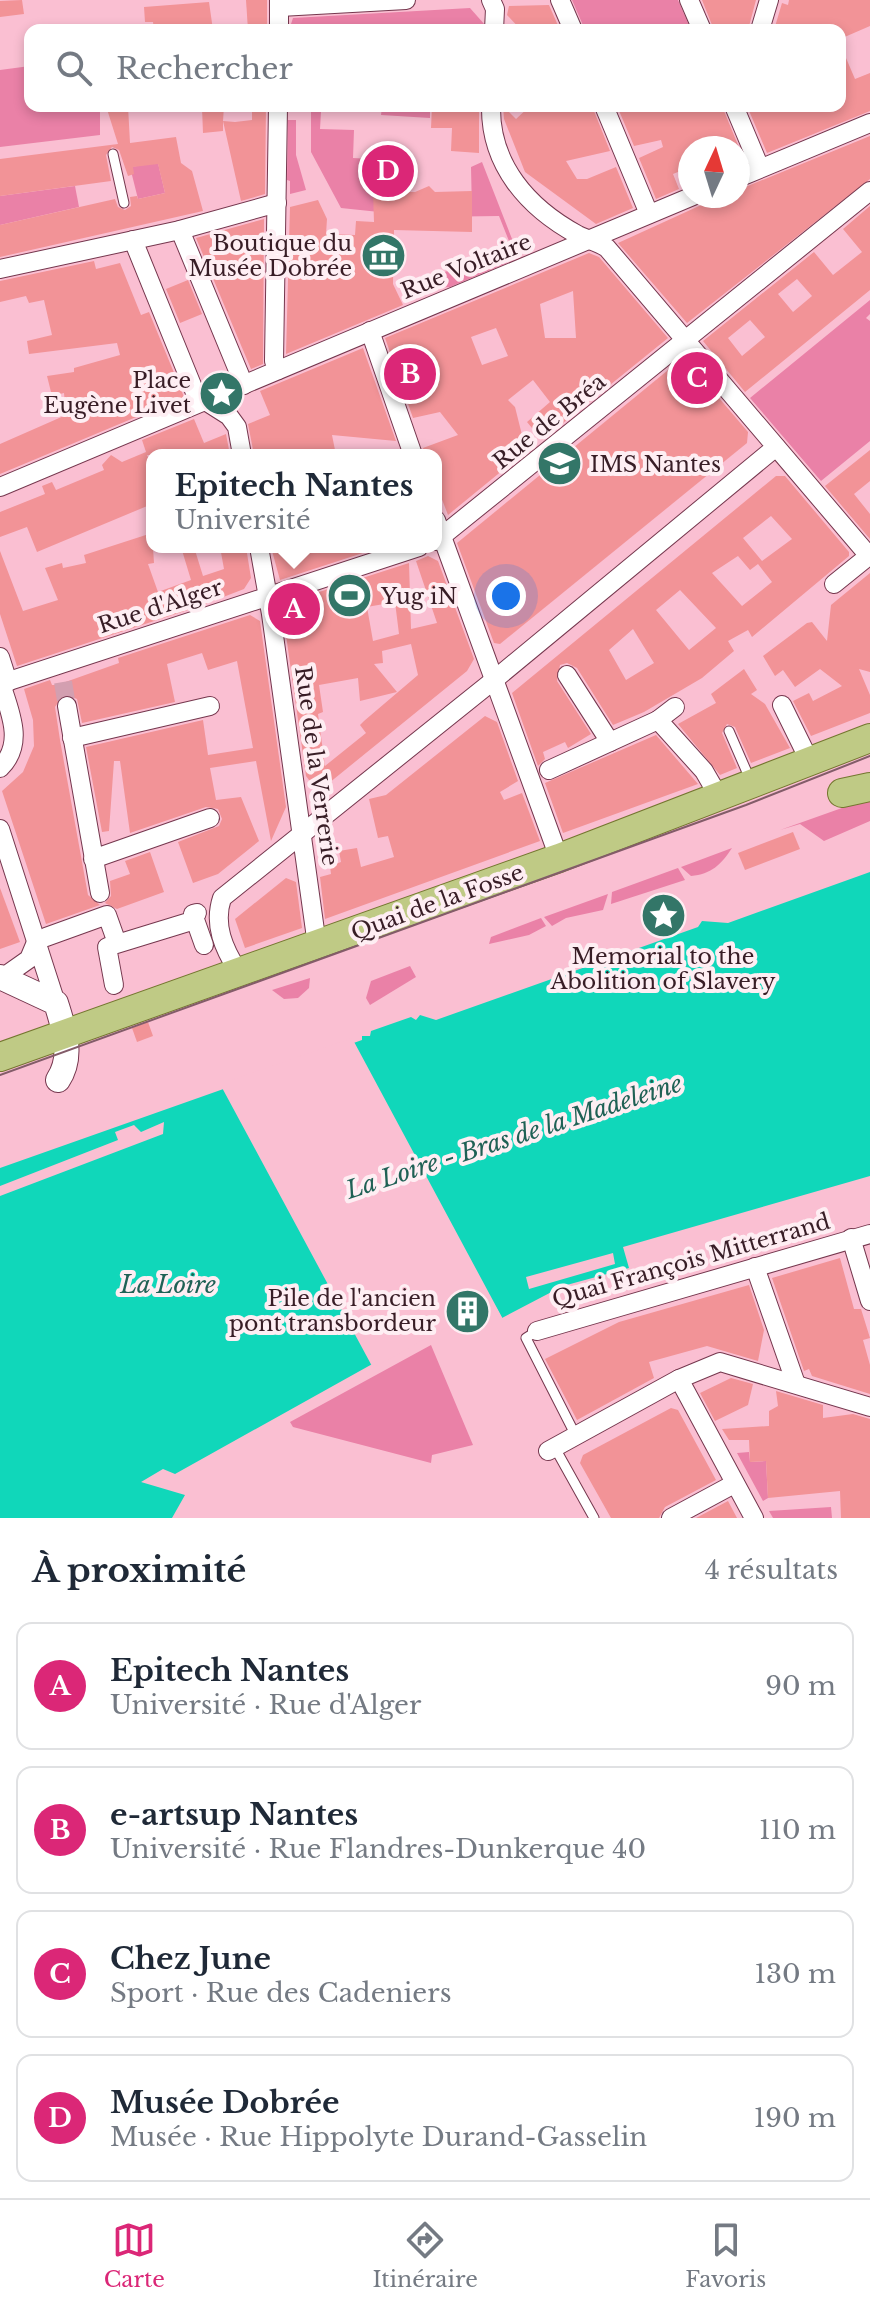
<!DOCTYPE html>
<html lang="fr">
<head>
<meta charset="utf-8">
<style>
  body { margin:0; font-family:"Libre Baskerville",serif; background:#f6f6f7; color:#1f2937 }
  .compass { position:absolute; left:678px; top:136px; width:72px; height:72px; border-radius:50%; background:#fff; box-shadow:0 4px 12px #0003; rotate:4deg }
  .you { position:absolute; left:506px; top:596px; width:28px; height:28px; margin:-20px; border:6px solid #fff; border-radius:50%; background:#1a73e8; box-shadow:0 0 0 12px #1a73e833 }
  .badge { display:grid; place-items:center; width:52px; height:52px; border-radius:50%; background:#db2777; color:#fff; font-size:26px; font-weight:700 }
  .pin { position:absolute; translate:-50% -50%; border:4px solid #fff; box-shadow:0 2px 8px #0006 }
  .popup { position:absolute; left:146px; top:449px; width:296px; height:104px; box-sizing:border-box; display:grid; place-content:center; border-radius:16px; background:#fff; filter:drop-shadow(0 2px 6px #0005); font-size:26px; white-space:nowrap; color:#747a83 }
  .popup b { font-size:30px; color:#1f2937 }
  .popup::after { content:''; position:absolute; left:50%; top:100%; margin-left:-16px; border:16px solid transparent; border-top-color:#fff }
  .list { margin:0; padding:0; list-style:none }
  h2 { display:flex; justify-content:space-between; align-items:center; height:104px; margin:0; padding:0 32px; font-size:34px }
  h2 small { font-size:26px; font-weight:400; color:#747a83 }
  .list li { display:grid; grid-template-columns:52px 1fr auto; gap:24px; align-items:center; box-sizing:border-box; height:128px; margin:0 16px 16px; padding:0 16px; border:2px solid #e0e1e3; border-radius:16px }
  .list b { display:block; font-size:30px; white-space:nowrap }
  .list p { margin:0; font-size:26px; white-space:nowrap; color:#747a83 }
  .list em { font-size:26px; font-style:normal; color:#747a83 }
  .icon { flex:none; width:44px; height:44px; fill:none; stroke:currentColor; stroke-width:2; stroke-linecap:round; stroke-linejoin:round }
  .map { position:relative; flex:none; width:870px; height:1518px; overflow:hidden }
  .search { position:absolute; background:#fff; box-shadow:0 4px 12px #0003; left:24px; right:24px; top:24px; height:88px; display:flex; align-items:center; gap:20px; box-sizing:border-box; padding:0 28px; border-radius:16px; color:#747a83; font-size:30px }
  .sheet { height:680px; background:#fff }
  nav { display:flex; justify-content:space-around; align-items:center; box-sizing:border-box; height:112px; border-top:2px solid #e0e1e3; background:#fff; font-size:22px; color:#747a83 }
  nav a { display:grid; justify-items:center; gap:4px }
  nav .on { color:#db2777 }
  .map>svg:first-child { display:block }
</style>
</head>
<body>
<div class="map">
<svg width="870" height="1518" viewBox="0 0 870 1518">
  <rect width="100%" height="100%" fill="#fabfd2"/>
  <g fill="#ea81a7">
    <path d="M572 0H678L691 30H585Z"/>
    <path d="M470 8 485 25 484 30H289L293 18Z"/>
    <path d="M30 66V106H100V135L0 147V70Z"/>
    <path d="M382 107 430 109V118L381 115Z"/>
    <path d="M311 112H321L320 129 354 130 353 158 371 159 373 145H376L373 192 472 212 471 167 482 162 514 244 509 241 499 216 427 217 341 208 311 152Z"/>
    <path d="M288 120H296V155L306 190 290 194V181L287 180Z"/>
    <path d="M158 163 165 193 138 199 130 167Z"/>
    <path d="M75 186 79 207 0 225V196Z"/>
    <path d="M510 255 507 263 450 287 412 289 409 281Z"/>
    <path d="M870 300V314L866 318 870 321V441L821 481 750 398Z"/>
    <path d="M870 798V821L824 841 800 824 780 830Z"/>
    <path d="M732 848C721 865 711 874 691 876L681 867Z"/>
    <path d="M678 868 685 880 611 904 612 892Z"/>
    <path d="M608 894 603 910 566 918 552 926 544 917Z"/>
    <path d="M541 918 546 926 529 935 489 944 491 937Z"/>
    <path d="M410 966 416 977 370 1005 366 998 371 981Z"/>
    <path d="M310 978 309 988 298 998 284 999 272 990Z"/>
    <path d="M431 1345 473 1445 432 1455 431 1463 293 1427 290 1422Z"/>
    <path d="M749 1452 750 1462 766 1461 768 1498 763 1501 737 1453Z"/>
    <path d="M831 1507 832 1518H773L769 1511Z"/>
  </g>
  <path fill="#10d7ba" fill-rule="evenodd" d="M870 872V1176L623 1247 629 1268 563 1286 502 1318 497 1309 453 1319 175 1474 163 1469 141 1482 185 1495 172 1518H0V1168L362 1040V1036H370L371 1031 411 1017 416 1020 420 1015 436 1020 698 927 702 921 728 923ZM613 1253 615 1264 529 1289 526 1277Z"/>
  <g fill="#fabfd2">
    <path d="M352 1038 504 1321 495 1314 458 1332 452 1324 373 1368 220 1084Z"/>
    <path d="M164 1122 163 1134 0 1196V1186L118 1140 115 1132 134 1125 141 1132Z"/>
  </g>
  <g fill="#f29397" fill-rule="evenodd">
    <path d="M22 0 24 14 0 17V1Z"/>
    <path d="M246 0H267V30H248Z"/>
    <path d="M702 0H756L748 30H714Z"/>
    <path d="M789 0H870V26L840 39V30H774L782 3 788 5Z"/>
    <path d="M209 2 213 30H154L153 22H145L144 7Z"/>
    <path d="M549 5 560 30H521L507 15 509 6Z"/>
    <path d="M840 44 855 79 870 73V111L767 153 747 106H840Z"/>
    <path d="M106 106H128L130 143 176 137 181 163 192 171 203 211 0 257V225L115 199 118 207 125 210 131 206 130 197 137 196 138 199 165 193 158 164 133 167 134 174 128 176 119 150 112 147 106 155 111 181 0 196V159L118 144Z"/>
    <path d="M224 106 223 121 235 122 252 120V106H266L265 194 241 201 223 121V131L203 133 202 108Z"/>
    <path d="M432 106H479V153L451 151 452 128H431Z"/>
    <path d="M503 106 516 119 530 106H592L610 151 566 161 577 179H587L616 167 633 208 596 224 525 172 504 119Z"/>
    <path d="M617 106H722L745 162 738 165V148H690V167L673 174 679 189 656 199 639 158 663 147 661 140 634 146Z"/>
    <path d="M870 136V179L687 323 618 243 721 196H738V190Z"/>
    <path d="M429 186 435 192 472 191V232L394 230 393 284 403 305 286 354 290 207 318 200 327 219 326 234 355 235 356 221 374 222 373 192H415Z"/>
    <path d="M870 206V290L745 392 703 341 814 252 833 275 862 252 843 229ZM797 279 812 296 793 312 778 294ZM750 320 765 337 742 356 728 338Z"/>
    <path d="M264 219 263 364 251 369 196 238Z"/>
    <path d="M589 253 599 257 668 338 542 440 527 422 550 402 533 380 508 400 515 407 526 451 448 515 436 484V455H425L423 448 458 435 440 412 413 418 385 338ZM573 291 576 338H545L540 304ZM496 328 508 356 482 365 471 337Z"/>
    <path d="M94 261 96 269 120 263 141 315 149 312 184 397 0 474V444L66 415 64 393 52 396 47 376 74 372V368L120 355 117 343 29 354 27 341 52 335 44 300 29 303 26 296 0 302V281Z"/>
    <path d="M188 280 202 314 180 323 166 289Z"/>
    <path d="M363 348 396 441 332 435 336 455H254L248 424 270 415 260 391Z"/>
    <path d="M684 357 748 432 747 443 500 644 494 643 457 543Z"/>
    <path d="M194 419 204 443 226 434 230 455H147L152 467V504L37 552 27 527 0 537V512L45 494 42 486 52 482 56 490 104 470 102 465 111 455 122 462 146 452 142 440Z"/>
    <path d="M870 450V481L854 494 870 514V539L825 486Z"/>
    <path d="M776 476H785L849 552V556L752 637 748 630 728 641 734 651 702 678 644 712 613 725 577 668 567 663 560 665 557 681 591 734 568 748 565 742 543 752 545 759 538 766 512 693ZM771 516 792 539 762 561 743 538ZM738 556 750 570 758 564 772 582 742 606 712 573ZM680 590 716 628 689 650 656 610ZM633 629 654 663 626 680 609 650Z"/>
    <path d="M152 533 154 563 148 564 158 592 191 580 181 547H194L203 576 224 569 220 547H246L251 578 244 589 200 606 17 666 0 614V551L23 611 58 600 45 568 62 563 63 568 86 563 84 555Z"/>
    <path d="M271 547H375V549L280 580Z"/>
    <path d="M428 556 438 561 474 659 467 671 329 783 312 784 306 776 283 614 291 601 409 563 411 629 437 623 416 561ZM395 602 399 634 373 641 367 607ZM411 644 418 675 364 721 360 725 366 733 325 766 318 714 323 712 319 685 358 678 360 701 397 692 374 664 383 663 382 651Z"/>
    <path d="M870 573V672L859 669 870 695V713L811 736 793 701 809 693 813 701 842 686 820 669 795 687 783 670 775 676 763 656 807 623 812 622 827 641 831 605Z"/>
    <path d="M250 615 260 621 286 807 271 841 256 761 210 768 216 800 241 797 259 841 218 874 193 883 178 842 219 826 222 819 218 809 206 807 130 833 120 761H114L109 831 102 832 86 747 203 720 208 755 253 748 237 661 208 670 202 653 167 664 175 702 82 723 77 699 64 694 55 707 60 740 88 895 100 905 46 924 2 791 23 772 34 746 33 720 24 689 50 680 52 685H57L119 663 118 658Z"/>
    <path d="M744 669 757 690 751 694 765 704 790 748 751 763 735 727 727 724 722 733 737 768 720 775 678 724 716 703 711 694Z"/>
    <path d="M485 716 497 722 518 781 500 792 504 800 522 793 540 841 325 919 320 877 331 874 330 866 341 862 339 851 357 848 361 867 394 857 388 836 378 838 369 799 386 795Z"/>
    <path d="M656 735 698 784 563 833 545 783Z"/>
    <path d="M793 832 800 849 745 870 738 853Z"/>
    <path d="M150 852 164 892 117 909 105 903 111 896 110 881 130 874 125 861Z"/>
    <path d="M286 878 296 882 302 928 245 948 235 919Z"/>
    <path d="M0 888 20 942 0 949Z"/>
    <path d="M148 1022 153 1036 137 1042 132 1028Z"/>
    <path d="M840 1258 854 1309H861L870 1338 863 1340 870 1365V1394L812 1376 809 1369 804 1371 772 1278Z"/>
    <path d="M749 1285 764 1330 758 1361 707 1346 649 1362 654 1378 577 1420 545 1359 619 1322Z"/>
    <path d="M731 1378 753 1384 748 1405 715 1421 700 1393Z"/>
    <path d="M776 1391 823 1405V1418L853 1414 870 1419V1518H841L840 1491 768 1498 766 1461 750 1462 749 1440H729L722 1429 769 1426V1411L778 1406Z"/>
    <path d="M671 1408 678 1410 716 1480 665 1507 659 1518H611L580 1463 583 1455Z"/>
    <path d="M728 1501 737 1518H696Z"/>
  </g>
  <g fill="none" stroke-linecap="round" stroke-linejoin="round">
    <path stroke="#d39fb0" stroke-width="18" stroke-dasharray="18 9" stroke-linecap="butt" d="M63 682 67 706"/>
    <defs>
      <g id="lane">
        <path d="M113 154 124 203"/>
        <path d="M729 731 746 770"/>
        <path d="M537 1331 526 1338 576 1436"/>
        <path d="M555 1448 594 1518"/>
      </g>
      <g id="street">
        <path d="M279 0V30"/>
        <path d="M491 0 495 9 494 30"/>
        <path d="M560 0 573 30"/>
        <path d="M689 0 702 30"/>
        <path d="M280 7 406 0"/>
        <path d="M760 30 769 0"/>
        <path d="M278 106 274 361 278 370"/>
        <path d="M491 106C490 165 528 208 578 235 588 240 598 242 607 248L869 556"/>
        <path d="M604 106 649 214"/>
        <path d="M734 106 760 168"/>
        <path d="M738 178 870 123"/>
        <path d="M180 230 244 385"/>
        <path d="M133 240 196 395 229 416 237 427 242 455"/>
        <path d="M0 269 180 230 277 203"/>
        <path d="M370 331 413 455"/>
        <path d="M0 487 693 196"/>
        <path d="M436 520 559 858"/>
        <path d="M436 541 870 191"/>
        <path d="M259 547 271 614 317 945"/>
        <path d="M834 584 870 555"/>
        <path d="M0 657 8 682"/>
        <path d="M567 675 610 742"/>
        <path d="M0 684 419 547"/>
        <path d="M782 705 810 762"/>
        <path d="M67 706 100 893"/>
        <path d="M658 720 675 707"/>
        <path d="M72 738 210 706"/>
        <path d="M0 768C25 744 10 712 1 684"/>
        <path d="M549 770 658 720 704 771 719 797"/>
        <path d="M0 829 56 1003"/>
        <path d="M93 859 210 818"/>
        <path d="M197 913 193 914 204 945"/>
        <path d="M46 937 107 915 117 943"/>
        <path d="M238 971C224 949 213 925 222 898L494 680 776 447"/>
        <path d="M2 978 29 959 37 940"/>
        <path d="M114 985 107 947 195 920"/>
        <path d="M851 1238 870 1301"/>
        <path d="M755 1267 796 1384"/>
        <path d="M537 1331 870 1234"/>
        <path d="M679 1379 754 1518"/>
        <path d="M548 1451 679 1379 720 1362 870 1407"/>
        <path d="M671 1518 734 1484"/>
      </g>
      <path id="secondary" d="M0 977 56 1003C64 1029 74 1056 58 1080"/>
      <g id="primary">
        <path d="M842 793 870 787"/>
        <path d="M0 1057 559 858 870 738"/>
      </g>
    </defs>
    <use href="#lane" stroke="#75374e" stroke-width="11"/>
    <use href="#street" stroke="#75374e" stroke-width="20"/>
    <use href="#secondary" stroke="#75374e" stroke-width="26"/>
    <use href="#primary" stroke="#74762f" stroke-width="30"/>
    <use href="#lane" stroke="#fff" stroke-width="9"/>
    <use href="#street" stroke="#fff" stroke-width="18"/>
    <use href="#secondary" stroke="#fff" stroke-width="24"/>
    <use href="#primary" stroke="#bfca85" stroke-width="28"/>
    <path stroke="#835c69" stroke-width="2" d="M0 1075 746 805 870 756"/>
  </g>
  <defs>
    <symbol id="museum-disc" viewBox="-11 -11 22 22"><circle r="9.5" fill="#337668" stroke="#feeef3"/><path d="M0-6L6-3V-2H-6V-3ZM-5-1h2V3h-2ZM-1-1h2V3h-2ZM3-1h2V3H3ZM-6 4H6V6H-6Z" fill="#fff"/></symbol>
    <symbol id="sight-disc" viewBox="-11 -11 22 22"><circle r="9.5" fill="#337668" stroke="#feeef3"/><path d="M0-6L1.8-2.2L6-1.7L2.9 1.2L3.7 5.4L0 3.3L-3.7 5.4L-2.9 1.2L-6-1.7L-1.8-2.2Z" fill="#fff"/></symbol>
    <symbol id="university-disc" viewBox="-11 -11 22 22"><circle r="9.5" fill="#337668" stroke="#feeef3"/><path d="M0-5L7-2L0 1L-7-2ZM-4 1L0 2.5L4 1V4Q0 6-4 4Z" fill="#fff"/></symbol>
    <symbol id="stadium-disc" viewBox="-11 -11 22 22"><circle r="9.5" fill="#337668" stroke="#feeef3"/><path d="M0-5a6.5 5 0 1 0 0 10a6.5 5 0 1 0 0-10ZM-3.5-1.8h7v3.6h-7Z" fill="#fff"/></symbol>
    <symbol id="building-disc" viewBox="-11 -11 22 22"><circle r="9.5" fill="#337668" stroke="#feeef3"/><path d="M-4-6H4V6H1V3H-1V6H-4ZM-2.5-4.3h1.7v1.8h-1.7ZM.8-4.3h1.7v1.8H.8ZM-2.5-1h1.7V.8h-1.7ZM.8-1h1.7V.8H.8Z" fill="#fff"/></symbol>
  </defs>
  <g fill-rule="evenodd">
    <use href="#museum-disc" x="358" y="230" width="51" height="51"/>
    <use href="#sight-disc" x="196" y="368" width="51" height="51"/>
    <use href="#university-disc" x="534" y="438" width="51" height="51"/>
    <use href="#stadium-disc" x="324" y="570" width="51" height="51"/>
    <use href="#sight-disc" x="638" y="890" width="51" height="51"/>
    <use href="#building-disc" x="442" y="1286" width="51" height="51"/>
  </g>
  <g text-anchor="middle" stroke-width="8" stroke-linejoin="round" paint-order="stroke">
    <g font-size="22" fill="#381d26" stroke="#feeef3" text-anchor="end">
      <text x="352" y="251">Boutique du<tspan x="352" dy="25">Musée Dobrée</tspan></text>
      <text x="191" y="388">Place<tspan x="191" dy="25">Eugène Livet</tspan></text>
      <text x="590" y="472" text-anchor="start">IMS Nantes</text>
      <text x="381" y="604" text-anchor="start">Yug iN</text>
      <text x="663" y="964" text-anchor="middle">Memorial to the<tspan x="663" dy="25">Abolition of Slavery</tspan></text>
      <text x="436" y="1306">Pile de l'ancien<tspan x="436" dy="25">pont transbordeur</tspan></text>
    </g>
    <g font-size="22" fill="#381d26" stroke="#feeef3">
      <text transform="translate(466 266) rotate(-22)" y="8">Rue Voltaire</text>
      <text transform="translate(549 421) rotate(-39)" y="8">Rue de Bréa</text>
      <text transform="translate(160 606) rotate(-18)" y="8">Rue d'Alger</text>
      <text transform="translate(317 766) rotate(82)" y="8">Rue de la Verrerie</text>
      <text transform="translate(437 902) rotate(-20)" y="8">Quai de la Fosse</text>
      <text transform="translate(691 1260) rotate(-16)" y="8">Quai François Mitterrand</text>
    </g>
    <g font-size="24" font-style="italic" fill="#1f6155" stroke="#feeef3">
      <text transform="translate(514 1137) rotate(-18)" y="8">La Loire - Bras de la Madeleine</text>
      <text x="168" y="1293">La Loire</text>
    </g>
  </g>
</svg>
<svg class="compass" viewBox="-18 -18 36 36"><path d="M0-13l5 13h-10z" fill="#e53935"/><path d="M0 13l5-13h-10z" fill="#747a83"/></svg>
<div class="you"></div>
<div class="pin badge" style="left:294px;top:609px">A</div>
<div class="popup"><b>Epitech Nantes</b>Université</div>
<div class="pin badge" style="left:410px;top:374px">B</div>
<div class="pin badge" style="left:697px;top:378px">C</div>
<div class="pin badge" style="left:388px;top:171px">D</div>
<div class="search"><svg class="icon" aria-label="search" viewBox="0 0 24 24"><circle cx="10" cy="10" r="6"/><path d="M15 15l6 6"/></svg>Rechercher</div>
</div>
<section class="sheet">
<h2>À proximité<small>4 résultats</small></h2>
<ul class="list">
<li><span class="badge">A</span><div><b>Epitech Nantes</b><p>Université · Rue d'Alger</p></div><em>90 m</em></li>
<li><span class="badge">B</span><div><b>e-artsup Nantes</b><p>Université · Rue Flandres-Dunkerque 40</p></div><em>110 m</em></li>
<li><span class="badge">C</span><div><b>Chez June</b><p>Sport · Rue des Cadeniers</p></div><em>130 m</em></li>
<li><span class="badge">D</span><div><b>Musée Dobrée</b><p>Musée · Rue Hippolyte Durand-Gasselin</p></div><em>190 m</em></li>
</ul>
</section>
<nav>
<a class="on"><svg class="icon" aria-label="map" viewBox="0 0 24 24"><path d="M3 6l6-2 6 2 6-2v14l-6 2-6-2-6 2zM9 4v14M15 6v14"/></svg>Carte</a>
<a><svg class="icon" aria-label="directions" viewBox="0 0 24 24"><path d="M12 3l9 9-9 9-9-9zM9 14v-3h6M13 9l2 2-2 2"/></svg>Itinéraire</a>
<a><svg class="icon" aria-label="saved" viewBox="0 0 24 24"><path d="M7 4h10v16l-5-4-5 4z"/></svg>Favoris</a>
</nav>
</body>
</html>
